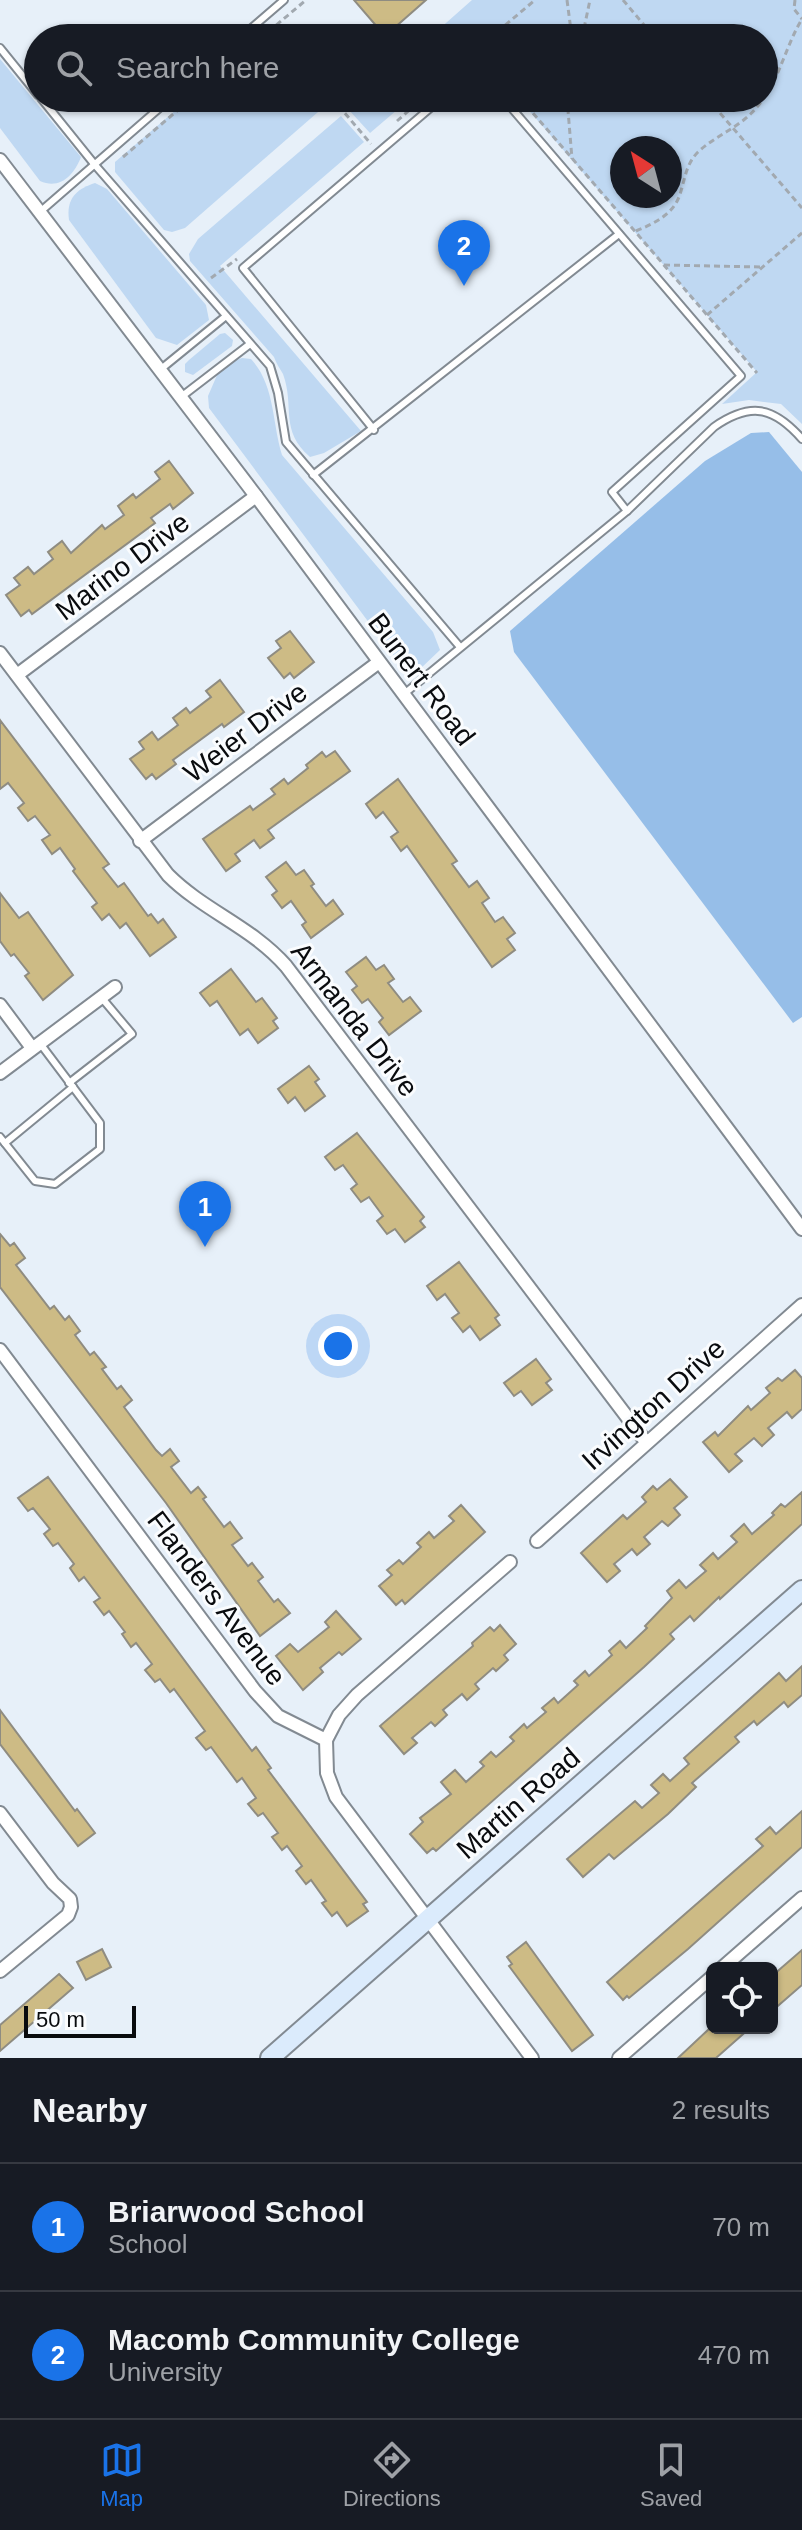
<!DOCTYPE html>
<html lang="en">
<head>
<meta charset="utf-8">
<style>
  body { margin:0; font-family:Helvetica,sans-serif; background:#242831; color:#f1f3f6 }
  .controls { position:absolute; right:24px; bottom:24px; display:grid; overflow:hidden; border-radius:12px; box-shadow:0 2px 6px #0004 }
  .controls button { width:72px; height:72px; display:grid; place-items:center; padding:0; border:0; border-bottom:2px solid #363941; background:#171b24; color:#f1f3f6; font:40px sans-serif }
  .compass { position:absolute; left:610px; top:136px; width:72px; height:72px; border-radius:50%; background:#171b24; box-shadow:0 2px 6px #0004; rotate:324deg }
  .scale { position:absolute; left:24px; bottom:20px; width:112px; box-sizing:border-box; padding-left:8px; border:4px solid #090b0e; border-top:0; font-size:22px; line-height:28px; white-space:nowrap; color:#090b0e; -webkit-text-stroke:6px #fafcfe; paint-order:stroke }
  .you { position:absolute; left:338px; top:1346px; width:28px; height:28px; margin:-20px; border:6px solid #fff; border-radius:50%; background:#1a73e8; box-shadow:0 0 0 12px #1a73e833 }
  .badge { display:grid; place-items:center; width:52px; height:52px; border-radius:50%; background:#1a73e8; color:#fff; font-size:26px; font-weight:700 }
  .pin { position:absolute; translate:-50% -66px; filter:drop-shadow(0 2px 4px #0008) }
  .pin::after { content:''; position:absolute; top:42px; width:28px; height:24px; background:inherit; clip-path:polygon(0 0,100% 0,50% 100%) }
  .list { margin:0; padding:0; list-style:none }
  h2 { display:flex; justify-content:space-between; align-items:center; height:104px; margin:0; padding:0 32px; font-size:34px }
  h2 small { font-size:26px; font-weight:400; color:#9ea1a6 }
  .list li { display:grid; grid-template-columns:52px 1fr auto; gap:24px; align-items:center; box-sizing:border-box; height:128px; padding:0 32px; border-top:2px solid #363941 }
  .list b { display:block; font-size:30px; white-space:nowrap }
  .list p { margin:0; font-size:26px; white-space:nowrap; color:#9ea1a6 }
  .list em { font-size:26px; font-style:normal; color:#9ea1a6 }
  .icon { flex:none; width:44px; height:44px; fill:none; stroke:currentColor; stroke-width:2; stroke-linecap:round; stroke-linejoin:round }
  .map { position:relative; flex:none; width:802px; height:2058px; overflow:hidden }
  .search { position:absolute; background:#171b24; box-shadow:0 2px 6px #0004; left:24px; right:24px; top:24px; height:88px; display:flex; align-items:center; gap:20px; box-sizing:border-box; padding:0 28px; border-radius:44px; color:#9ea1a6; font-size:30px }
  .sheet { height:360px; background:#171b24 }
  nav { display:flex; justify-content:space-around; align-items:center; box-sizing:border-box; height:112px; border-top:2px solid #363941; background:#171b24; font-size:22px; color:#9ea1a6 }
  nav a { display:grid; justify-items:center; gap:4px }
  nav .on { color:#1a73e8 }
  .map>svg:first-child { display:block }
</style>
</head>
<body>
<div class="map">
<svg width="802" height="2058" viewBox="0 0 802 2058">
  <rect width="100%" height="100%" fill="#e7f0f9"/>
  <g fill="#bfd8f2" fill-rule="evenodd">
    <path d="M472 0H802V424L781 404 749 400 722 404 757 372 518 98H764V38H429ZM622 148H670V196H622Z"/>
    <path d="M0 59 81 157C74 175 60 190 40 181L0 128Z"/>
    <path d="M190 98H332L333 99 185 228 172 232 164 230 115 172V162Z"/>
    <path d="M361 98H411L370 133 348 109Z"/>
    <path d="M341 116 364 142 220 266 361 431 324 453 310 457C279 430 295 407 283 374 280 369 276 363 274 357L190 261 189 254 198 239Z"/>
    <path d="M95 183 107 189 206 305 209 320 177 345 156 338 69 220C66 199 76 189 95 183Z"/>
    <path d="M225 333 233 340 232 346 193 375 185 372V364L189 360 220 334Z"/>
    <path d="M242 358 251 359C275 385 272 422 282 455L433 632 440 650 419 670 402 667 209 408 208 396 221 366Z"/>
  </g>
  <path fill="#96bee8" d="M769 432 802 472V1017L793 1023 514 652 510 631 705 461 751 433Z"/>
  <g fill="#cdbb85" stroke="#8f8c81" stroke-width="2">
    <path d="M354 0H426L385 36Z"/>
    <path d="M169 461 193 493 173 509 170 504 151 518 155 523 32 614 29 610 21 616 6 595 20 585 14 578 28 567 34 574 53 559 48 552 62 541 71 553 102 525 105 529 124 515 118 506 133 494 136 498 160 479 155 472Z"/>
    <path d="M290 631 314 662 294 678 290 673 284 678 268 658 281 648 276 641Z"/>
    <path d="M220 680 244 712 224 727 222 724 173 760 176 764 156 779 152 774 146 779 130 759 144 749 139 742 152 732 158 740 178 725 173 718 186 708 190 713 211 697 206 691Z"/>
    <path d="M0 720 109 864 103 868 118 887 124 883 148 916 151 914 158 923 163 919 176 937 150 956 126 923 120 928 109 914 102 920 92 907 97 903 73 871 75 869 60 848 52 854 42 840 50 835 35 816 28 821 18 808 24 803 8 783 0 789Z"/>
    <path d="M335 751 350 771 268 830 274 838 260 848 254 840 235 854 240 861 226 871 203 839 250 806 253 810 275 794 271 789 284 779 288 784 308 768 306 765 322 752 326 757Z"/>
    <path d="M398 779 457 861 452 864 469 887 477 881 489 898 482 903 495 922 503 917 515 933 507 939 515 950 492 967 407 846 401 851 391 837 398 832 383 812 376 818 366 804Z"/>
    <path d="M286 862 296 875 304 870 314 884 311 886 326 906 333 900 343 914 311 938 302 925 306 922 291 901 282 908 272 895 277 891 266 877Z"/>
    <path d="M0 893 19 918 28 912 73 975 43 1000 25 976 29 973 14 954 11 956 0 941Z"/>
    <path d="M366 957 376 970 384 965 394 979 388 983 403 1002 410 997 421 1011 389 1035 379 1022 383 1018 368 999 362 1003 352 990 357 986 346 972Z"/>
    <path d="M231 969 256 1002 262 998 277 1018 273 1021 278 1028 258 1043 248 1029 240 1035 217 1001 210 1006 200 993Z"/>
    <path d="M309 1066 319 1079 315 1082 325 1096 305 1111 295 1097 288 1103 278 1089Z"/>
    <path d="M357 1133 424 1217 420 1221 425 1227 405 1242 395 1229 387 1234 377 1221 383 1216 369 1197 361 1202 351 1189 357 1184 343 1165 335 1170 325 1157Z"/>
    <path d="M0 1234 10 1246 14 1243 25 1258 16 1265 50 1309 54 1306 65 1320 69 1316 80 1331 75 1335 90 1355 94 1352 106 1367 102 1369 117 1389 121 1386 132 1400 124 1407 156 1450 162 1456 170 1449 179 1461 171 1467 191 1493 198 1487 206 1497 203 1499 224 1527 230 1522 242 1538 232 1545 248 1566 252 1563 263 1577 258 1581 274 1602 278 1599 290 1613 260 1636 166 1503 0 1287Z"/>
    <path d="M459 1262 499 1315 495 1318 500 1325 480 1340 470 1326 463 1332 452 1318 459 1313 445 1294 437 1300 427 1286Z"/>
    <path d="M536 1359 551 1379 546 1383 552 1390 532 1405 521 1391 514 1396 504 1383Z"/>
    <path d="M795 1370 802 1378V1409L792 1418 787 1412 768 1428 774 1435 762 1446 754 1438 735 1454 742 1461 729 1472 703 1442 715 1432 718 1436 748 1406 751 1410 770 1393 766 1388 778 1378 782 1381Z"/>
    <path d="M48 1477 252 1751 256 1747 271 1768 268 1770 367 1902 363 1904 368 1911 347 1926 337 1912 332 1916 322 1903 326 1901 311 1880 306 1884 296 1871 302 1866 287 1846 282 1850 272 1837 278 1833 263 1813 258 1816 248 1804 256 1798 242 1778 237 1782 211 1747 206 1750 196 1738 205 1731 174 1689 170 1692 160 1679 155 1682 145 1670 152 1664 136 1643 131 1647 122 1634 125 1632 109 1611 104 1615 94 1602 100 1598 84 1577 79 1581 70 1568 74 1564 58 1543 53 1546 44 1534 50 1529 33 1508 28 1511 18 1498Z"/>
    <path d="M670 1479 687 1497 674 1508 680 1515 668 1526 662 1521 644 1537 650 1544 637 1555 632 1549 614 1564 620 1571 607 1582 581 1553 623 1515 627 1519 646 1502 642 1497 653 1486 657 1490Z"/>
    <path d="M802 1492V1524L720 1599 719 1597 694 1621 690 1616 670 1634 674 1639 644 1667 436 1851 433 1848 427 1853 410 1834 423 1822 420 1818 451 1794 441 1782 455 1770 466 1782 484 1766 480 1762 491 1752 496 1757 514 1741 510 1737 524 1724 527 1728 546 1712 542 1708 554 1698 558 1703 578 1685 574 1681 585 1671 589 1676 612 1655 609 1651 620 1641 626 1648 647 1628 645 1626 672 1598 667 1591 679 1580 686 1588 706 1571 700 1565 713 1553 718 1559 737 1542 731 1536 744 1524 752 1534 774 1515 772 1513 781 1504 785 1507Z"/>
    <path d="M461 1505 485 1532 405 1604 402 1600 396 1605 379 1586 392 1575 387 1570 399 1560 403 1564 421 1547 417 1543 429 1532 434 1538 454 1521 449 1516Z"/>
    <path d="M336 1611 361 1639 342 1655 339 1652 320 1668 323 1672 303 1690 276 1656 290 1644 298 1652 329 1627 325 1622Z"/>
    <path d="M500 1625 516 1644 504 1655 508 1660 496 1671 493 1668 475 1684 479 1689 467 1700 462 1694 443 1710 447 1715 435 1726 431 1722 412 1738 417 1743 404 1754 380 1726 473 1646 472 1643 490 1627 494 1631Z"/>
    <path d="M802 1666V1695L788 1707 784 1702 757 1725 754 1721 735 1737 739 1742 692 1783 696 1787 668 1814 614 1859 609 1854 583 1877 567 1859 635 1801 642 1808 659 1793 651 1785 663 1774 670 1781 689 1764 684 1758 779 1673 786 1681Z"/>
    <path d="M0 1710 75 1811 77 1809 95 1833 78 1846 0 1744Z"/>
    <path d="M802 1811V1847L688 1949 629 1998 627 1996 623 2000 607 1982 763 1846 756 1839 770 1827 776 1834Z"/>
    <path d="M526 1942 593 2035 572 2051 509 1966 512 1964 507 1957Z"/>
    <path d="M102 1949 111 1967 86 1980 77 1962Z"/>
    <path d="M802 1950V1985L772 2011V1976Z"/>
    <path d="M59 1974 73 1988 0 2051V2025Z"/>
    <path d="M710 2028H750L716 2058H678Z"/>
  </g>
  <g fill="none" stroke-linecap="round" stroke-linejoin="round">
    <defs>
      <g id="lane">
        <path d="M240 38 284 0"/>
        <path d="M0 48 38 95"/>
        <path d="M41 98 95 165 270 366 278 393 286 442 460 647"/>
        <path d="M503 98 741 376 612 492 627 511"/>
        <path d="M41 211 171 98"/>
        <path d="M161 369 226 316"/>
        <path d="M181 397 250 344"/>
        <path d="M374 430 243 268 442 98"/>
        <path d="M313 475 619 234"/>
        <path d="M404 694 627 511 714 427C750 402 773 406 802 439"/>
        <path d="M69 1083 132 1034 101 997"/>
        <path d="M0 1137 35 1181 55 1184 100 1149V1123L39 1042"/>
        <path d="M5 1143 73 1087"/>
      </g>
      <g id="street">
        <path d="M0 160 256 496 802 1229"/>
        <path d="M0 653 168 875C204 911 252 927 286 966L646 1442"/>
        <path d="M17 675 256 496"/>
        <path d="M140 841 379 662"/>
        <path d="M0 1005 32 1048"/>
        <path d="M0 1073 115 987"/>
        <path d="M0 1350 255 1691 278 1716 326 1740 327 1773 336 1797 532 2058"/>
        <path d="M537 1541 802 1305"/>
        <path d="M326 1740 339 1715 357 1695 510 1562"/>
        <path d="M0 1813 53 1883 70 1899 71 1907 68 1915 0 1971"/>
        <path d="M722 1968 802 1898"/>
        <path d="M619 2058 712 1977"/>
      </g>
      <path id="secondary" d="M270 2058 802 1590"/>
    </defs>
    <use href="#lane" stroke="#828a92" stroke-width="10"/>
    <use href="#street" stroke="#828a92" stroke-width="16"/>
    <use href="#secondary" stroke="#828a92" stroke-width="22"/>
    <g stroke="#a2a9b0" stroke-width="3" stroke-dasharray="6 4" stroke-linecap="butt">
      <path d="M567 0 572 38"/>
      <path d="M623 0 655 38"/>
      <path d="M795 0 794 9 802 19"/>
      <path d="M274 29 281 38"/>
      <path d="M261 38 306 0"/>
      <path d="M490 38 535 0"/>
      <path d="M582 38 590 0"/>
      <path d="M332 98 371 144"/>
      <path d="M520 98 757 373"/>
      <path d="M567 98 572 159"/>
      <path d="M707 98 802 208"/>
      <path d="M397 121 423 98"/>
      <path d="M123 157 192 98"/>
      <path d="M636 231C653 224 672 215 679 197 685 181 685 165 698 152 716 135 741 127 757 107 779 82 785 47 802 19"/>
      <path d="M664 265 760 267"/>
      <path d="M211 278 237 259"/>
      <path d="M707 315 802 233"/>
    </g>
    <use href="#lane" stroke="#fff" stroke-width="6"/>
    <use href="#street" stroke="#fff" stroke-width="12"/>
    <use href="#secondary" stroke="#dbebfc" stroke-width="18"/>
  </g>
  <g text-anchor="middle" stroke-width="6" stroke-linejoin="round" paint-order="stroke">
    <g font-size="28" fill="#090b0e" stroke="#fafcfe">
      <text transform="translate(122 566) rotate(-37)" y="10">Marino Drive</text>
      <text transform="translate(422 679) rotate(53)" y="10">Bunert Road</text>
      <text transform="translate(245 732) rotate(-37)" y="10">Weier Drive</text>
      <text transform="translate(355 1019) rotate(52)" y="10">Armanda Drive</text>
      <text transform="translate(653 1404) rotate(-42)" y="10">Irvington Drive</text>
      <text transform="translate(217 1598) rotate(53)" y="10">Flanders Avenue</text>
      <text transform="translate(518 1803) rotate(-41)" y="10">Martin Road</text>
    </g>
  </g>
</svg>
<div class="controls">
<button><svg class="icon" aria-label="locate" viewBox="0 0 24 24"><circle cx="12" cy="12" r="6"/><path d="M12 2v4M12 18v4M2 12h4M18 12h4"/></svg></button>
</div>
<svg class="compass" viewBox="-18 -18 36 36"><path d="M0-13l5 13h-10z" fill="#e53935"/><path d="M0 13l5-13h-10z" fill="#9ea1a6"/></svg>
<div class="scale">50 m</div>
<div class="you"></div>
<div class="pin badge" style="left:205px;top:1247px">1</div>
<div class="pin badge" style="left:464px;top:286px">2</div>
<div class="search"><svg class="icon" aria-label="search" viewBox="0 0 24 24"><circle cx="10" cy="10" r="6"/><path d="M15 15l6 6"/></svg>Search here</div>
</div>
<section class="sheet">
<h2>Nearby<small>2 results</small></h2>
<ul class="list">
<li><span class="badge">1</span><div><b>Briarwood School</b><p>School</p></div><em>70 m</em></li>
<li><span class="badge">2</span><div><b>Macomb Community College</b><p>University</p></div><em>470 m</em></li>
</ul>
</section>
<nav>
<a class="on"><svg class="icon" aria-label="map" viewBox="0 0 24 24"><path d="M3 6l6-2 6 2 6-2v14l-6 2-6-2-6 2zM9 4v14M15 6v14"/></svg>Map</a>
<a><svg class="icon" aria-label="directions" viewBox="0 0 24 24"><path d="M12 3l9 9-9 9-9-9zM9 14v-3h6M13 9l2 2-2 2"/></svg>Directions</a>
<a><svg class="icon" aria-label="saved" viewBox="0 0 24 24"><path d="M7 4h10v16l-5-4-5 4z"/></svg>Saved</a>
</nav>
</body>
</html>
